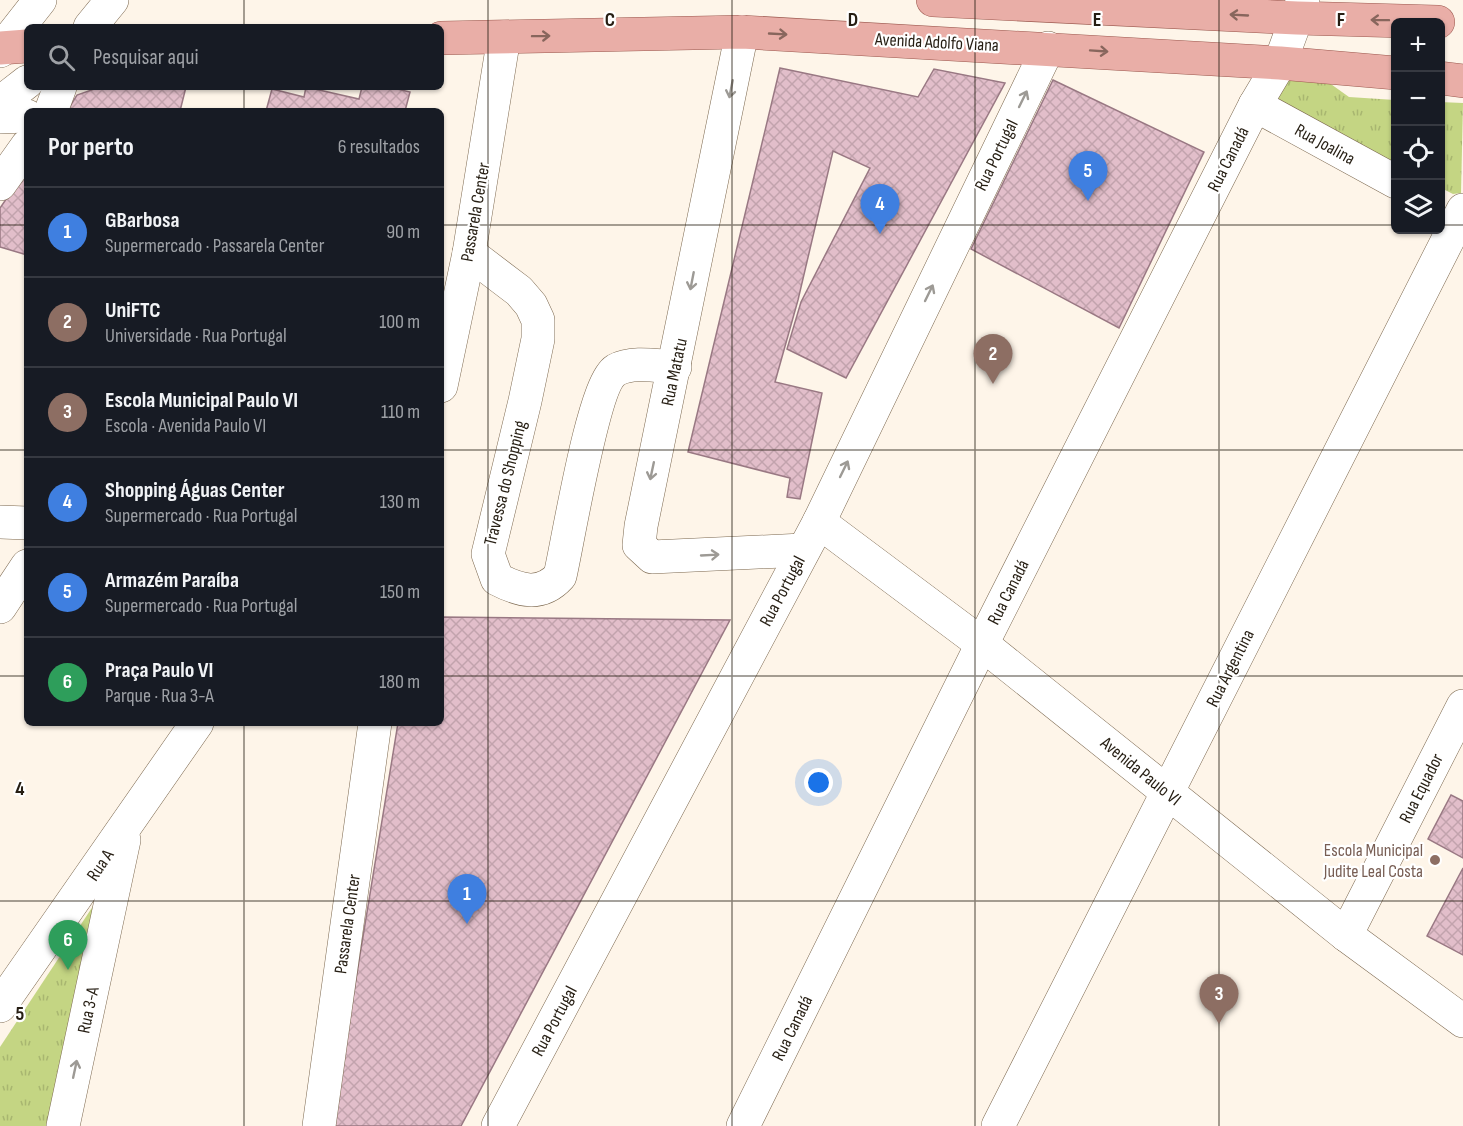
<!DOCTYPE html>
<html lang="pt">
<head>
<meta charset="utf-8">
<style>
  body { margin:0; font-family:"Sofia Sans Condensed",sans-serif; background:#20242c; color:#f1f3f6 }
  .controls { position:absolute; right:18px; top:18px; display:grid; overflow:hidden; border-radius:9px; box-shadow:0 2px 4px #0004 }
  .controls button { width:54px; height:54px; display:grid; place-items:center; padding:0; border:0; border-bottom:2px solid #363941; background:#171b24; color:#f1f3f6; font:30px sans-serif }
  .you { position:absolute; left:819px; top:783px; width:21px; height:21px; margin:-15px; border:4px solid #fff; border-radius:50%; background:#1a73e8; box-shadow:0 0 0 9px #1a73e833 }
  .badge { display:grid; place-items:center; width:39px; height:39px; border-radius:50%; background:#91aadc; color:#fff; font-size:20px; font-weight:700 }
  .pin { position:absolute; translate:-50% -50px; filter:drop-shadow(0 2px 3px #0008) }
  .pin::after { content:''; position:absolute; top:32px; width:21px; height:18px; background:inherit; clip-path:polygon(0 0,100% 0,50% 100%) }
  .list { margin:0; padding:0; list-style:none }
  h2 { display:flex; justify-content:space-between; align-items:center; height:78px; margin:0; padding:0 24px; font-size:26px }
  h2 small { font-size:20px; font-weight:400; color:#9ea1a6 }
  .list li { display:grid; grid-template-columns:39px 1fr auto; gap:18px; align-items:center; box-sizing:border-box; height:90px; padding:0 24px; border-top:2px solid #363941 }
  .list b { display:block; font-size:22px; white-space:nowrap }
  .list p { margin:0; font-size:20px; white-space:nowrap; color:#9ea1a6 }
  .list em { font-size:20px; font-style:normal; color:#9ea1a6 }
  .icon { flex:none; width:33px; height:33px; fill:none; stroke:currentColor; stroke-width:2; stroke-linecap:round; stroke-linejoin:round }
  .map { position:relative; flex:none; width:1463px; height:1126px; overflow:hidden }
  .search { position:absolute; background:#171b24; box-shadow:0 2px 4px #0004; left:24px; top:24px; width:420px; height:66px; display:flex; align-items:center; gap:15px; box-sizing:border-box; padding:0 21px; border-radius:9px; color:#9ea1a6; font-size:22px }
  .panel { position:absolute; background:#171b24; box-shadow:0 2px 4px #0004; left:24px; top:108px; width:420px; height:618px; border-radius:9px }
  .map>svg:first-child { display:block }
</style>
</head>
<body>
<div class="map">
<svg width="1463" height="1126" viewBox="0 0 1463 1126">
  <defs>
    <pattern id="park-tufts" width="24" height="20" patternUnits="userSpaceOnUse" patternTransform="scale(1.5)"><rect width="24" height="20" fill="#c4d583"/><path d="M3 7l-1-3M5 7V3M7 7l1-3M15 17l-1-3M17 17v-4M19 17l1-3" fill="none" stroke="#a8b670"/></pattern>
    <pattern id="building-cross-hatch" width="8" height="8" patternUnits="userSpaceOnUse" patternTransform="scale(1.5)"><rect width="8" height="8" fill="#e2beca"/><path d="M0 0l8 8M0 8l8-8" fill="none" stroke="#c2a3ad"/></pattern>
  </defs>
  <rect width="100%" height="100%" fill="#fef5e9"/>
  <g fill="url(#park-tufts)">
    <path d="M1292 78 1328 82 1349 97 1395 100V165L1280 105 1278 94 1283 81Z"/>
    <path d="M1440 102 1463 103 1461 193 1453 194 1441 188Z"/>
    <path d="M101 894 55 1126H0V1047Z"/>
  </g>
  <g fill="url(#building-cross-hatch)" stroke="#997883" stroke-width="1.5">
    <path d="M780 68 918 97 934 69 1005 83 846 378 787 349 801 302 870 168 833 151 798 300 775 382 822 393 800 499 787 497 790 478 688 452Z"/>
    <path d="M1053 80 1204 152 1119 328 971 249Z"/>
    <path d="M100 87H186L180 111H67L77 95Z"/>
    <path d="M306 87 359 99 362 87H389L410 92 405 111H266L272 89 304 97Z"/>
    <path d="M27 169V255L0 247V208Z"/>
    <path d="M441 617 730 620 461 1126H332L398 723H441Z"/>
    <path d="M1451 795 1463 801V858L1428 839Z"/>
    <path d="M1463 868V955L1427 936Z"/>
  </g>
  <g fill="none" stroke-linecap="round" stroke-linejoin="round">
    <defs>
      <g id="minor">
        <path d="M90 27 112 0"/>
        <path d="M742 32 641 526 639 545 652 557 803 550"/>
        <path d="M0 51 40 0"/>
        <path d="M0 103 27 82"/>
        <path d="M1255 105 1396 182"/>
        <path d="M51 111 60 87"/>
        <path d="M0 117 27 116"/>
        <path d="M0 184 27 146"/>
        <path d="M469 253 519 291 531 305 538 320V339L525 401 488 554 497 579C520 591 541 597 560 576 568 542 593 384 616 370 632 361 657 366 675 367"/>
        <path d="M441 386 469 253 504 37"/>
        <path d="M0 522 27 523"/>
        <path d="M819 522 982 644 1346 935 1463 1021"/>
        <path d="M0 607 27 566"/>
        <path d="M1346 935 1463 706"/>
        <path d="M0 1006 197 723"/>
        <path d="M63 1126 124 840"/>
        <path d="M319 1126 375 723"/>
        <path d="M498 1126 819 522 1048 48"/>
        <path d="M743 1126 982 644 1255 105 1280 63 1303 0"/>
        <path d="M998 1126 1463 210"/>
      </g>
      <g id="major">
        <path d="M933 0 1297 18 1438 22"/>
        <path d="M441 38 742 32 1280 63 1396 73"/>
        <path d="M0 48 27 46"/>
        <path d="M1440 78 1463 81"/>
      </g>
    </defs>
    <use href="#minor" stroke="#7c684f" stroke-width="34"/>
    <use href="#major" stroke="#9b584e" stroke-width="34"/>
    <use href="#minor" stroke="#fff" stroke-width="33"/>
    <use href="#major" stroke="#e9aea7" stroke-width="33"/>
  </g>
  <defs><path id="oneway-shaft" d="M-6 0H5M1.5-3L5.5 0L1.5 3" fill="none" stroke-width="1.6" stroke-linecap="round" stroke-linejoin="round" transform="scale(1.5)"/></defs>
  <g stroke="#88665d">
    <use href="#oneway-shaft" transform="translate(1239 15) rotate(-177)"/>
    <use href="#oneway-shaft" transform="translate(1380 20) rotate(-179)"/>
    <use href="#oneway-shaft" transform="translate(778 34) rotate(3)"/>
    <use href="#oneway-shaft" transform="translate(541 36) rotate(-1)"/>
    <use href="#oneway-shaft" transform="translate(1099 51) rotate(4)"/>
  </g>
  <g stroke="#9d9a95">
    <use href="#oneway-shaft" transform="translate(731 89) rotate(101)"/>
    <use href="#oneway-shaft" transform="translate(1023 99) rotate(-64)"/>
    <use href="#oneway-shaft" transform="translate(692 281) rotate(101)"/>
    <use href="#oneway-shaft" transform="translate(929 293) rotate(-64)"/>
    <use href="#oneway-shaft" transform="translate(844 469) rotate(-64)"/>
    <use href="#oneway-shaft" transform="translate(652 471) rotate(102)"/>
    <use href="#oneway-shaft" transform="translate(710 555) rotate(-3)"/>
    <use href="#oneway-shaft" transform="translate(75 1069) rotate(-78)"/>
  </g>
  <path fill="none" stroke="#261e13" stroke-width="1.5" stroke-opacity="0.55" d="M244 0V27M488 0V1126M732 0V1126M975 0V1126M1219 0V1126M244 87V111M0 225H27M441 225H1396M1440 225H1463M0 450H27M441 450H1463M0 676H27M441 676H1463M244 723V1126M0 901H1463"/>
  <circle fill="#8d6e63" stroke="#fff" stroke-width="2" cx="1435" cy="860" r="6"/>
  <g text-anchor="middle" stroke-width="4.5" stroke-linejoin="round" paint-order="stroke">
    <g font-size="18" fill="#261e13" stroke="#fff">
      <text transform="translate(937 42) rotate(3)" y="6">Avenida Adolfo Viana</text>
      <text transform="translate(1325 144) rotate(29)" y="6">Rua Joalina</text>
      <text transform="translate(996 155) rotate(-64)" y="6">Rua Portugal</text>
      <text transform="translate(1228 159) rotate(-63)" y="6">Rua Canadá</text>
      <text transform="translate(475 212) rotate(-80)" y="6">Passarela Center</text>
      <text transform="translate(674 372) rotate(-78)" y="6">Rua Matatu</text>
      <text transform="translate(505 483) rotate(-76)" y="6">Travessa do Shopping</text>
      <text transform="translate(782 591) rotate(-62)" y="6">Rua Portugal</text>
      <text transform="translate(1008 592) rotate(-63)" y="6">Rua Canadá</text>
      <text transform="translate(1230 668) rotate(-63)" y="6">Rua Argentina</text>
      <text transform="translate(1141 771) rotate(39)" y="6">Avenida Paulo VI</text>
      <text transform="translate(1421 788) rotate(-63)" y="6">Rua Equador</text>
      <text transform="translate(100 865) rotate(-56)" y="6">Rua A</text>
      <text transform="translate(347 924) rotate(-82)" y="6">Passarela Center</text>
      <text transform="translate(88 1010) rotate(-78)" y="6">Rua 3-A</text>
      <text transform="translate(554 1021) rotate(-62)" y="6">Rua Portugal</text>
      <text transform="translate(792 1028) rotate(-64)" y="6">Rua Canadá</text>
    </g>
    <g font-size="18" fill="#785e54" stroke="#fff" text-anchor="end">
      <text x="1423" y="856">Escola Municipal<tspan x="1423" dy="21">Judite Leal Costa</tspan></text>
    </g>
  </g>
  <g font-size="20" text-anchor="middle" font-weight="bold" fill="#261e13" stroke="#fff" stroke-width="4.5" stroke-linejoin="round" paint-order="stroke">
    <text x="610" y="26">C</text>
    <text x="853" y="26">D</text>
    <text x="1097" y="26">E</text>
    <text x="1341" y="26">F</text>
    <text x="20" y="795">4</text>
    <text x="20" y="1020">5</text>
  </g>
</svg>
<div class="controls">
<button>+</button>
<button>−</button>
<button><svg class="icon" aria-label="locate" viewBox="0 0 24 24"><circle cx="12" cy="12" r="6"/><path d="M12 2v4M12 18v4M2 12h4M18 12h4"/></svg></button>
<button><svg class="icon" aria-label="layers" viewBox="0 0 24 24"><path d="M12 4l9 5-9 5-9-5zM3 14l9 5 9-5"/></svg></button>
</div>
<div class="you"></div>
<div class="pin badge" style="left:467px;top:924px;background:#3f7fe0">1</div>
<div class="pin badge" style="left:993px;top:384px;background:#8d6e63">2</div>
<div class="pin badge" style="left:1219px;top:1024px;background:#8d6e63">3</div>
<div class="pin badge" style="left:880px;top:234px;background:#3f7fe0">4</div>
<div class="pin badge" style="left:1088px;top:201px;background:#3f7fe0">5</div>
<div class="pin badge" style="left:68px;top:970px;background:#2e9e5b">6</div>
<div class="search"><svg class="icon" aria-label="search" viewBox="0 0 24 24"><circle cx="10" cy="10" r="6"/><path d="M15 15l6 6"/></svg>Pesquisar aqui</div>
<section class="panel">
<h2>Por perto<small>6 resultados</small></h2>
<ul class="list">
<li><span class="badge" style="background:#3f7fe0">1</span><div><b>GBarbosa</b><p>Supermercado · Passarela Center</p></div><em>90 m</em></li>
<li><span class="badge" style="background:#8d6e63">2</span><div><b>UniFTC</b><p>Universidade · Rua Portugal</p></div><em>100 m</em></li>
<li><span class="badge" style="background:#8d6e63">3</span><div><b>Escola Municipal Paulo VI</b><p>Escola · Avenida Paulo VI</p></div><em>110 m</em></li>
<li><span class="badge" style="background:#3f7fe0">4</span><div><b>Shopping Águas Center</b><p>Supermercado · Rua Portugal</p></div><em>130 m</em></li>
<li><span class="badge" style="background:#3f7fe0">5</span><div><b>Armazém Paraíba</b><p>Supermercado · Rua Portugal</p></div><em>150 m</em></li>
<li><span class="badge" style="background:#2e9e5b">6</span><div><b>Praça Paulo VI</b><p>Parque · Rua 3-A</p></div><em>180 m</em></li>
</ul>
</section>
</div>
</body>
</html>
